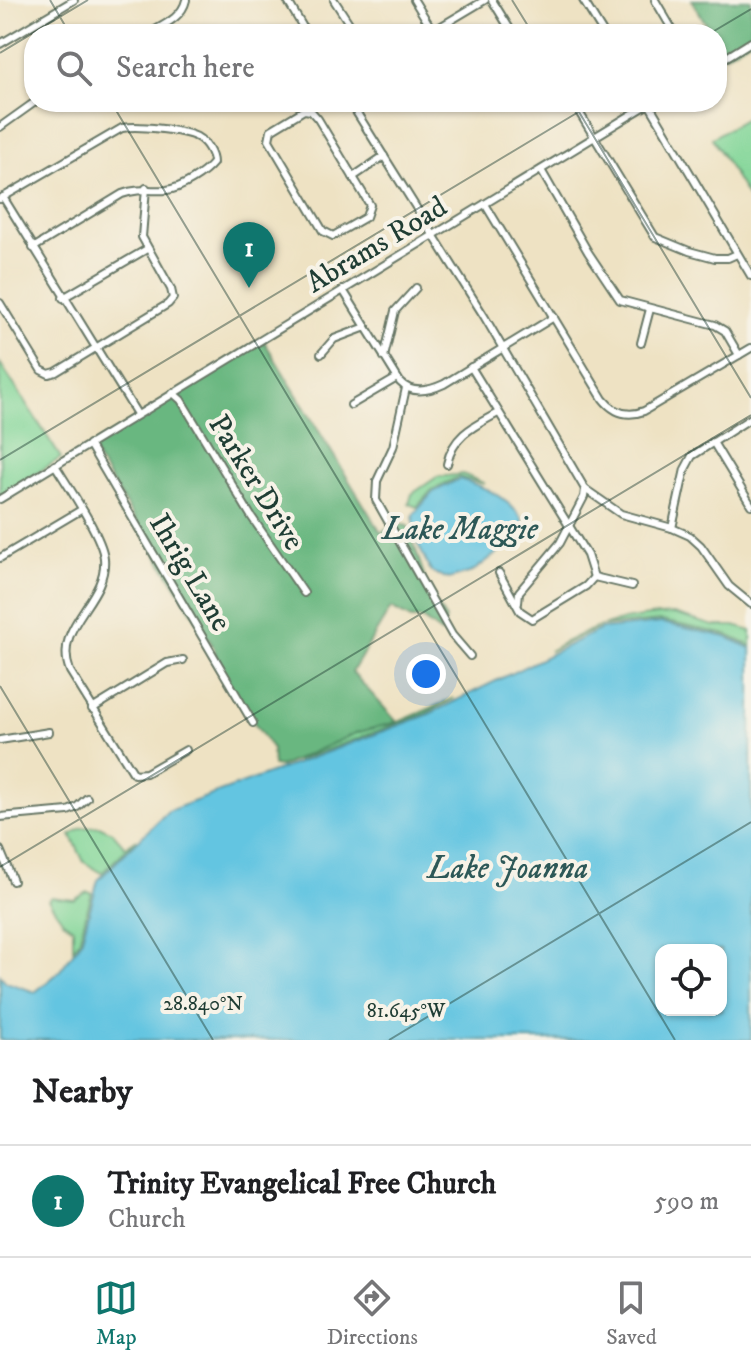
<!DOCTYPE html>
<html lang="en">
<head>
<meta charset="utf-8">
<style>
  body { margin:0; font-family:"IM FELL DW Pica",serif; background:#f6f6f6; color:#202124 }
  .controls { position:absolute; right:24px; bottom:24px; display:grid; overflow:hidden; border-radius:16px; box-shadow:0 2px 6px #0004 }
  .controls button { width:72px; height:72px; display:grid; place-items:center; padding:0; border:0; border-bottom:2px solid #e0e0e0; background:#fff; color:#202124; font:40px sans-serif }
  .you { position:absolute; left:426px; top:674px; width:28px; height:28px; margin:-20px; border:6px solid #fff; border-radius:50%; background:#1a73e8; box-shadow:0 0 0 12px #1a73e833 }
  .badge { display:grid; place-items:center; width:52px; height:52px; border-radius:50%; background:#0f766e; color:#fff; font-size:26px; font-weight:700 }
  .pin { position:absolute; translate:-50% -66px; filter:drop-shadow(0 2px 4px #0008) }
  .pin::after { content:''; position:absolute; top:42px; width:28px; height:24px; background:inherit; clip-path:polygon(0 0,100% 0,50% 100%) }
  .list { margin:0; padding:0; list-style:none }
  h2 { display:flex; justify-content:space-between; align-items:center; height:104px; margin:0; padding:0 32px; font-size:34px }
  h2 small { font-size:26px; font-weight:400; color:#757577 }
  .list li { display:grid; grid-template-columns:52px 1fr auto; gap:24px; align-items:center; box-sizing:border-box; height:112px; padding:0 32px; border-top:2px solid #e0e0e0 }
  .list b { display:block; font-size:30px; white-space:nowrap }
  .list p { margin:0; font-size:26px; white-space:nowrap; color:#757577 }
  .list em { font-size:26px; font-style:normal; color:#757577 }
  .icon { flex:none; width:44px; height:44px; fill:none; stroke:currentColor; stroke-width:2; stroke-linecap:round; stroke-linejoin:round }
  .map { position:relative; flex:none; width:751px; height:1040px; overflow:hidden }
  .search { position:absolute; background:#fff; box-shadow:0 2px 6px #0004; left:24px; right:24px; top:24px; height:88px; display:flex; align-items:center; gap:20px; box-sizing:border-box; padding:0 28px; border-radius:32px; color:#757577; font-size:30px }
  .sheet { height:216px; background:#fff }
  nav { display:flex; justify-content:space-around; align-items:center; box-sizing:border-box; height:112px; border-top:2px solid #e0e0e0; background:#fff; font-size:22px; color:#757577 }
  nav a { display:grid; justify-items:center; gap:4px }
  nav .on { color:#0f766e }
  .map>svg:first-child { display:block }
</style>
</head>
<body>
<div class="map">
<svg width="751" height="1040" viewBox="0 0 751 1040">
  <rect width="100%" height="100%" fill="#f7f3e8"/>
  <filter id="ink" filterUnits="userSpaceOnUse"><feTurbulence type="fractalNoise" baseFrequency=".0125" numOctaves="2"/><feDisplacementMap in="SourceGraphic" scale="16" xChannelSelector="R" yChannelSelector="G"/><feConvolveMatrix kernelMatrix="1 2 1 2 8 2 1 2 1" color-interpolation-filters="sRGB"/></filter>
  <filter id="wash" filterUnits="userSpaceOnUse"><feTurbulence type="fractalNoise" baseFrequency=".006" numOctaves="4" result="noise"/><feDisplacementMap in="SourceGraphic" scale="32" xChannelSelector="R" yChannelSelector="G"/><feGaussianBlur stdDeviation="1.8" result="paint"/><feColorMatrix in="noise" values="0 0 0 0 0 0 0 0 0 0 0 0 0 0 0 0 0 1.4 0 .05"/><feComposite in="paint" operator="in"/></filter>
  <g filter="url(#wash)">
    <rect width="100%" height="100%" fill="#eee2c3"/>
    <g fill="#82d698" stroke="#508a66" stroke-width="2">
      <path d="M751 115V203L712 138Z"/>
      <path d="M0 363 61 458 0 496Z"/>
      <path d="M463 474 485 484 458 477 432 490 417 507 409 504 412 494 437 477Z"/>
      <path d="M674 614 714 626H734L751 631V646L727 635 662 621 601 626 549 651C590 626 626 616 674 614Z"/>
      <path d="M454 698 426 713 296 761 339 739 374 726 396 723Z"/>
      <path d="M99 826 112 832 125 847 137 839 102 873 84 862 71 835 81 828Z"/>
      <path d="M87 892 92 893 79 941 73 949V928L63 921 48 900 51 897 74 900Z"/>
    </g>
    <g fill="#69b780" stroke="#447a5a" stroke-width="2">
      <path d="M692 0H751V39L725 55 717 42V34H712Z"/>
      <path d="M264 341 381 533 396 523 408 526 424 575 425 588 446 619 441 633 422 619H411L391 608 352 672 397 722 356 733 280 767 273 766 272 749 223 677 213 646 90 447Z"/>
    </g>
    <g fill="#63c5e1" stroke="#41818a" stroke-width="2" fill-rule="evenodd">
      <path d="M459 479C486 487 507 497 523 520L521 535 472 572 449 579 431 572 416 540 413 515 433 492Z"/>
      <path d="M662 623 726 637 751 648V1040H0V975L6 982 35 992 58 973 81 942 98 880 168 811 427 715 601 629ZM661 950H721V1010H661Z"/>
    </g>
  </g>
  <g filter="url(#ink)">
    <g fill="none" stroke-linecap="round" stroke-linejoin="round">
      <defs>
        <g id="minor">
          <path d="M287 0 307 34"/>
          <path d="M334 0 356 34"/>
          <path d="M414 0 433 31"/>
          <path d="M492 0 513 34"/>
          <path d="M583 0 604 34"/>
          <path d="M655 0 675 34"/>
          <path d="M148 34C163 25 182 18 186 0"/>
          <path d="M428 34 485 0"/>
          <path d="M0 44 74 0"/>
          <path d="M717 63 751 42"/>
          <path d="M350 102 484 316 585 489 621 514 672 528 690 536 701 546 729 586 751 604"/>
          <path d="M558 102H570"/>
          <path d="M573 102 655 237 689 251 715 258H728L737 254"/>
          <path d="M649 104 751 276"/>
          <path d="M304 110 311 111 318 119 370 205 366 217 333 236 323 231 269 140 271 130Z"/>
          <path d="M0 127 35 102"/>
          <path d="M541 170 588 252 620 300 715 325 725 331 739 355"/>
          <path d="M353 177 384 156"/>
          <path d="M3 197 137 414"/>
          <path d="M0 199 122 128C138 125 183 130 197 137 206 142 213 154 213 163 204 174 182 188 167 190 151 191 138 188 122 194L33 248"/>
          <path d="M485 204 603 399C614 413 628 417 644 411L751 348"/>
          <path d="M343 290 400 382C412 395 429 391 444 384L554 317"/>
          <path d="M63 298 147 249"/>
          <path d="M0 303 41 370 49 374 56 372 168 304 173 298 171 289 142 237 146 188"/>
          <path d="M641 343 650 309"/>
          <path d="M321 354 334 339 366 327"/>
          <path d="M384 357 395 311 416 288"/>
          <path d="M471 367 587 555 594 577"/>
          <path d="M406 388 393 447 377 481 376 500 452 635 470 656"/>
          <path d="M173 393 181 400 251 516 304 593"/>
          <path d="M351 405 397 378"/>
          <path d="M713 442 751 505"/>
          <path d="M89 444 253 723"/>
          <path d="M447 464C453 435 474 426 498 413"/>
          <path d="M55 465C68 486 102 536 104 558 108 601 52 625 70 671L134 774 146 773 186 750"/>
          <path d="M0 499 652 102"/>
          <path d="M672 528 685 469 692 456 751 418"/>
          <path d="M0 558 81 510"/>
          <path d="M499 573 520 611 532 619 586 586 594 577"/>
          <path d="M594 577 632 586"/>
          <path d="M518 603 519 592 560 543 584 497 585 489"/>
          <path d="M92 709 167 663 183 660"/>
          <path d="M0 740 49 732"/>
          <path d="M0 817 68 811 77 807 87 798"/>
          <path d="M0 850 13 881"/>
        </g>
      </defs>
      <use href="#minor" stroke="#677766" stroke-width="10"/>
      <use href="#minor" stroke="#fff" stroke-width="6"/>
    </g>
  </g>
  <path fill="none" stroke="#1f3d34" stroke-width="2" stroke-opacity="0.45" d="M50 0 70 34M512 0 533 34M709 34 751 9M0 53 88 0M111 102 675 1040M573 102 751 398M0 460 595 102M0 686 213 1040M0 867 751 415M389 1040 751 822"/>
  <g text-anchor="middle" stroke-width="8" stroke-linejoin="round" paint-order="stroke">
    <g font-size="30" fill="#1f3d34" stroke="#f7f3e8">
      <text transform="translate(376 244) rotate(-31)" y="10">Abrams Road</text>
      <text transform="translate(257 482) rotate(58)" y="10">Parker Drive</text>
      <text transform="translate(191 572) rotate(59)" y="10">Ihrig Lane</text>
    </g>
    <g font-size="32" font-style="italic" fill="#2d5857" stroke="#f7f3e8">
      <text x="460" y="539">Lake Maggie</text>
      <text x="508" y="878">Lake Joanna</text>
    </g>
  </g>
  <g font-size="20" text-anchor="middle" fill="#1f3d34" stroke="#f7f3e8" stroke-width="8" stroke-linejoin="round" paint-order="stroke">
    <text x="203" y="1010">28.840°N</text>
    <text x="406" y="1017">81.645°W</text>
  </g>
</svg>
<div class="controls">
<button><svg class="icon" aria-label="locate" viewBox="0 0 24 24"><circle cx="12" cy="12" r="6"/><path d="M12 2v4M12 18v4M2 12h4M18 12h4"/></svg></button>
</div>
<div class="you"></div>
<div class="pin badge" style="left:249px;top:288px">1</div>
<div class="search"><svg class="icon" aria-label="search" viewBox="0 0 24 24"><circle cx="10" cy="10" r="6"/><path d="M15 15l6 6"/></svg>Search here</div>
</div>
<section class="sheet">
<h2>Nearby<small></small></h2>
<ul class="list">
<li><span class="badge">1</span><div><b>Trinity Evangelical Free Church</b><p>Church</p></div><em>590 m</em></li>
</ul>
</section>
<nav>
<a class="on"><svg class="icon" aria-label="map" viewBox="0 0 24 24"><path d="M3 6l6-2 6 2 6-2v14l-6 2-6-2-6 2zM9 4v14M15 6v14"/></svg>Map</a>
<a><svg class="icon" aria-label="directions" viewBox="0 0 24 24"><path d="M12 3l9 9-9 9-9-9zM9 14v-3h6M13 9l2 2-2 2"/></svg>Directions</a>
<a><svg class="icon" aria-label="saved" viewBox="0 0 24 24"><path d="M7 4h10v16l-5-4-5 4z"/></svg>Saved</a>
</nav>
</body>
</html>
